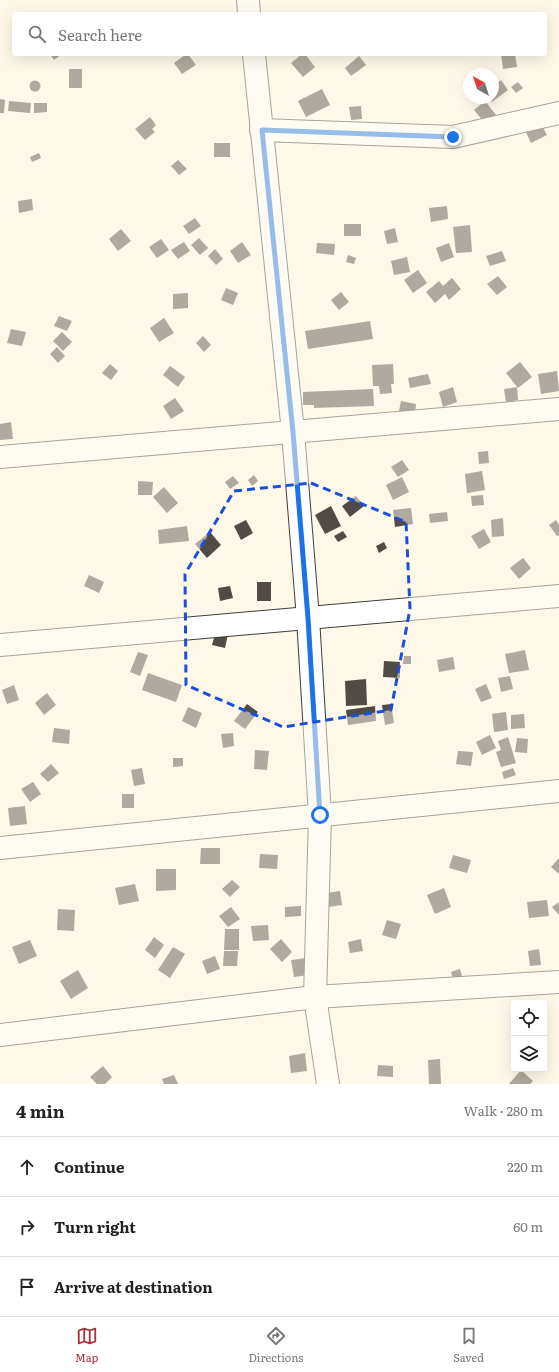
<!DOCTYPE html>
<html lang="en">
<head>
<meta charset="utf-8">
<style>
  body { margin:0; font-family:Literata,serif; background:#f2f2f2; color:#222 }
  .controls { position:absolute; right:12px; bottom:12px; display:grid; overflow:hidden; border-radius:4px; box-shadow:0 4px 16px #0002 }
  .controls button { width:36px; height:36px; display:grid; place-items:center; padding:0; border:0; border-bottom:1px solid #e0e0e0; background:#fff; color:#222; font:20px sans-serif }
  .compass { position:absolute; left:463px; top:68px; width:36px; height:36px; border-radius:50%; background:#fff; box-shadow:0 4px 16px #0002; rotate:321deg }
  .stop { position:absolute; width:12px; height:12px; margin:-9px; border:3px solid #1a73e8; border-radius:50%; background:#fff }
  .stop.end { background:#1a73e8; border-color:#fff; box-shadow:0 1px 4px #0008 }
  .list { margin:0; padding:0; list-style:none }
  h2 { display:flex; justify-content:space-between; align-items:center; height:52px; margin:0; padding:0 16px; font-size:17px }
  h2 small { font-size:13px; font-weight:400; color:#767676 }
  .list li { display:grid; grid-template-columns:26px 1fr auto; gap:12px; align-items:center; box-sizing:border-box; height:60px; padding:0 16px; border-top:1px solid #e0e0e0 }
  .list b { display:block; font-size:15px; white-space:nowrap }
  .list em { font-size:13px; font-style:normal; color:#767676 }
  .icon { flex:none; width:22px; height:22px; fill:none; stroke:currentColor; stroke-width:2; stroke-linecap:round; stroke-linejoin:round }
  .map { position:relative; flex:none; width:559px; height:1084px; overflow:hidden }
  .search { position:absolute; background:#fff; box-shadow:0 4px 16px #0002; left:12px; right:12px; top:12px; height:44px; display:flex; align-items:center; gap:10px; box-sizing:border-box; padding:0 14px; border-radius:4px; color:#767676; font-size:15px }
  .sheet { height:232px; background:#fff }
  nav { display:flex; justify-content:space-around; align-items:center; box-sizing:border-box; height:56px; border-top:1px solid #e0e0e0; background:#fff; font-size:11px; color:#767676 }
  nav a { display:grid; justify-items:center; gap:2px }
  nav .on { color:#ac3038 }
  .map>svg:first-child { display:block }
</style>
</head>
<body>
<div class="map">
<svg width="559" height="1084" viewBox="0 0 559 1084">
  <rect width="100%" height="100%" fill="#fdf8e8"/>
  <g fill="#514b47">
    <path d="M50 54H62L54 60Z"/>
    <path d="M186 54H188L196 65 182 74 174 63Z"/>
    <path d="M302 54H305L315 67 303 77 291 63Z"/>
    <path d="M501 54H515L517 67 503 69Z"/>
    <path d="M359 56 366 65 351 76 345 68Z"/>
    <rect x="69" y="69" width="13" height="19"/>
    <path d="M501 80 508 90 492 102 489 98H493V86Z"/>
    <circle cx="35" cy="86" r="5.5"/>
    <path d="M518 82 523 88 516 93 511 87Z"/>
    <path d="M322 89 330 105 306 117 298 101Z"/>
    <path d="M0 99 5 100 4 113H0Z"/>
    <path d="M9 101 31 103 30 113 8 111Z"/>
    <path d="M485 101 496 115 485 123 474 110Z"/>
    <path d="M34 103H47V112L34 113Z"/>
    <path d="M361 106 362 119 351 120 349 107Z"/>
    <path d="M150 117 156 125 152 129 155 132 145 140 135 129Z"/>
    <path d="M539 120 547 135 531 143 524 128Z"/>
    <rect x="214" y="143" width="16" height="14"/>
    <path d="M39 153 41 158 32 162 30 157Z"/>
    <path d="M178 160 187 169 179 175 171 166Z"/>
    <path d="M32 199 33 210 19 213 18 201Z"/>
    <path d="M447 206 448 219 431 222 429 208Z"/>
    <path d="M195 218 201 226 189 234 183 226Z"/>
    <rect x="344" y="224" width="17" height="12"/>
    <path d="M470 225 472 252 456 253 453 227Z"/>
    <path d="M395 228 398 242 387 244 384 231Z"/>
    <path d="M121 229 131 241 118 251 109 239Z"/>
    <path d="M199 238 208 248 200 255 191 245Z"/>
    <path d="M161 239 169 250 157 258 149 247Z"/>
    <path d="M184 242 190 251 178 259 171 250Z"/>
    <path d="M242 242 251 255 238 263 230 251Z"/>
    <path d="M317 243 335 244 334 255 316 253Z"/>
    <path d="M449 243 454 257 441 262 436 248Z"/>
    <path d="M215 249 223 259 216 265 208 256Z"/>
    <path d="M502 251 506 261 490 266 486 256Z"/>
    <path d="M348 255 356 258 354 264 346 262Z"/>
    <path d="M407 257 410 272 394 275 391 261Z"/>
    <path d="M418 270 427 283 413 293 404 280Z"/>
    <path d="M498 276 507 287 497 295 487 284Z"/>
    <path d="M452 278 461 289 449 300 445 294 435 303 426 292 439 281 443 286Z"/>
    <path d="M226 288 238 293 233 305 221 300Z"/>
    <path d="M341 292 349 302 339 310 331 300Z"/>
    <path d="M188 293V308L173 309V294Z"/>
    <path d="M59 316 72 321 67 331 54 326Z"/>
    <path d="M164 318 174 333 159 342 150 328Z"/>
    <path d="M370 321 373 339 308 349 305 331Z"/>
    <path d="M11 329 26 332 22 346 7 343Z"/>
    <path d="M62 332 72 342 63 351 53 341Z"/>
    <path d="M203 336 211 345 204 352 196 343Z"/>
    <path d="M57 347 65 356 58 363 50 354Z"/>
    <path d="M520 362 532 377 518 388 506 373Z"/>
    <path d="M110 364 118 371 111 380 102 373Z"/>
    <path d="M393 364 394 384H391L392 393 380 394 379 386H373L372 365Z"/>
    <path d="M170 366 185 377 178 387 163 375Z"/>
    <path d="M557 371 559 391 541 394 538 374Z"/>
    <path d="M428 374 431 384 410 388 408 378Z"/>
    <path d="M453 387 457 402 443 407 439 392Z"/>
    <path d="M517 387 518 400 506 402 504 389Z"/>
    <path d="M373 389 374 406 314 408V405H303V392Z"/>
    <path d="M175 398 184 411 171 419 163 406Z"/>
    <path d="M401 401 416 404 415 413 399 411Z"/>
    <path d="M11 422 13 439 0 440V424Z"/>
    <path d="M488 451 489 463 479 464 478 452Z"/>
    <path d="M402 460 409 470 398 477 391 467Z"/>
    <path d="M482 471 485 490 467 493 465 474Z"/>
    <path d="M254 475 258 481 252 486 248 480Z"/>
    <path d="M233 476 239 483 230 489 225 482Z"/>
    <path d="M402 477 409 492 393 500 386 485Z"/>
    <path d="M138 481 153 482 152 495H138Z"/>
    <path d="M164 487 178 503 167 513 153 497Z"/>
    <path d="M483 495 484 505 472 506 471 496Z"/>
    <path d="M356 496 364 506 350 517 342 506Z"/>
    <path d="M331 506 341 526 325 534 315 515Z"/>
    <path d="M411 508 413 524 395 527 393 510Z"/>
    <path d="M447 512 448 521 430 523 429 514Z"/>
    <path d="M503 518 504 536 492 537 491 520Z"/>
    <path d="M246 520 253 533 241 540 234 526Z"/>
    <path d="M556 520 559 525V535L557 536 549 525Z"/>
    <path d="M187 526 189 541 159 544 158 530Z"/>
    <path d="M484 529 491 542 479 549 471 536Z"/>
    <path d="M343 531 347 537 338 542 334 536Z"/>
    <path d="M210 532 221 545 207 558 195 544Z"/>
    <path d="M384 542 387 548 379 553 376 546Z"/>
    <path d="M523 558 531 568 519 579 510 568Z"/>
    <path d="M89 575 104 582 99 593 84 586Z"/>
    <rect x="257" y="582" width="14" height="19"/>
    <path d="M230 586 233 598 220 601 218 588Z"/>
    <path d="M216 631 228 634 225 648 212 645Z"/>
    <path d="M525 650 529 670 509 673 505 654Z"/>
    <path d="M138 652 148 655 140 676 130 672Z"/>
    <path d="M404 656H411V664H403Z"/>
    <path d="M453 657 455 669 439 672 437 660Z"/>
    <path d="M384 661 400 662V678L383 677Z"/>
    <path d="M148 673 182 685 176 702 142 690Z"/>
    <path d="M510 676 513 689 501 692 498 678Z"/>
    <path d="M366 679 367 705 346 706 345 681Z"/>
    <path d="M486 684 492 698 481 702 475 689Z"/>
    <path d="M14 685 19 700 7 704 2 690Z"/>
    <path d="M47 693 56 705 44 715 35 703Z"/>
    <path d="M247 704 258 712 245 729 234 721Z"/>
    <path d="M391 704 394 723 385 725 382 705Z"/>
    <path d="M375 706 376 721 348 725 346 710Z"/>
    <path d="M188 707 202 713 196 728 182 721Z"/>
    <path d="M506 712 508 730 494 732 492 714Z"/>
    <path d="M524 714 525 728 511 729V715Z"/>
    <path d="M54 728 70 730 69 744 52 742Z"/>
    <path d="M233 733 234 746 223 748 221 734Z"/>
    <path d="M490 735 496 748 482 755 476 742Z"/>
    <path d="M508 737 516 763 501 767 496 752 501 750 498 741Z"/>
    <path d="M517 738 528 739 527 753 515 752Z"/>
    <path d="M255 750 269 751 267 770 254 769Z"/>
    <path d="M458 751 473 752 471 766 456 764Z"/>
    <path d="M173 758H183V766L173 767Z"/>
    <path d="M51 764 59 773 48 782 40 774Z"/>
    <path d="M142 768 145 784 134 786 131 770Z"/>
    <path d="M513 768 516 775 504 779 502 772Z"/>
    <path d="M33 782 41 794 30 802 21 789Z"/>
    <rect x="122" y="794" width="12" height="14"/>
    <path d="M25 806 27 824 10 826 8 808Z"/>
    <path d="M201 848H220V864H200Z"/>
    <path d="M260 854 278 855 277 869 259 868Z"/>
    <path d="M453 855 471 860 467 873 449 868Z"/>
    <path d="M559 858V874L551 867Z"/>
    <path d="M156 869H176V890L156 891Z"/>
    <path d="M232 880 240 887 230 897 222 889Z"/>
    <path d="M135 884 139 901 119 905 115 888Z"/>
    <path d="M444 888 451 907 435 914 427 895Z"/>
    <path d="M340 891 342 905 329 907 327 893Z"/>
    <path d="M547 900 549 916 529 918 527 902Z"/>
    <path d="M559 902V915L552 907Z"/>
    <path d="M301 906V916L285 917V907Z"/>
    <path d="M231 907 240 919 228 927 219 916Z"/>
    <path d="M58 909 75 910 74 931 57 930Z"/>
    <path d="M387 920 401 924 396 939 382 935Z"/>
    <path d="M268 925 269 940 253 941 251 926Z"/>
    <path d="M225 929H239V950H224Z"/>
    <path d="M154 937 164 945 155 958 145 950Z"/>
    <path d="M281 939 292 952 282 962 270 949Z"/>
    <path d="M361 939 363 951 350 953 348 942Z"/>
    <path d="M30 940 37 956 19 964 12 947Z"/>
    <path d="M173 947 185 954 170 978 158 970Z"/>
    <path d="M539 949 541 965 530 966 528 951Z"/>
    <path d="M224 951H238L237 966H223Z"/>
    <path d="M215 956 220 969 207 974 202 961Z"/>
    <path d="M306 958 308 975 294 977 291 960Z"/>
    <path d="M460 969 462 976 453 979 451 972Z"/>
    <path d="M78 970 88 988 71 999 60 981Z"/>
    <path d="M305 1053 307 1071 291 1073 289 1056Z"/>
    <path d="M440 1059 441 1084H429L428 1060Z"/>
    <path d="M378 1065 393 1066V1077L377 1076Z"/>
    <path d="M103 1066 112 1077 105 1084H97L90 1077Z"/>
    <path d="M521 1070 533 1081 530 1084H509Z"/>
    <path d="M174 1075 178 1084H164L162 1079Z"/>
  </g>
  <g fill="none" stroke-linecap="round" stroke-linejoin="round">
    <defs>
      <g id="minor">
        <path d="M248 0 249 14"/>
        <path d="M254 54 293 432 308 618 320 815 315 997 328 1084"/>
        <path d="M261 130 453 137 559 113"/>
        <path d="M0 457 559 409"/>
        <path d="M0 645 559 596"/>
        <path d="M0 848 559 791"/>
        <path d="M0 1035 315 997 559 982"/>
      </g>
    </defs>
    <use href="#minor" stroke="#3d3d3d" stroke-width="24"/>
    <use href="#minor" stroke="#fff" stroke-width="22"/>
  </g>
  <g fill="none" stroke-linecap="round" stroke-linejoin="round">
    <path stroke="#1a73e8" stroke-width="5" d="M320 815 308 618 293 432 262 130 453 137"/>
  </g>
  <path d="M0 0H559V1084H0ZM311 483 406 522 410 609 391 710 283 727 186 685 185 574 234 491Z" fill="#fdf8e8" fill-opacity=".55" fill-rule="evenodd"/>
  <path fill="none" stroke="#1d4ed8" stroke-width="3" stroke-dasharray="8 5" stroke-linejoin="round" d="M311 483 406 522 410 609 391 710 283 727 186 685 185 574 234 491Z"/>
</svg>
<div class="controls">
<button><svg class="icon" aria-label="locate" viewBox="0 0 24 24"><circle cx="12" cy="12" r="6"/><path d="M12 2v4M12 18v4M2 12h4M18 12h4"/></svg></button>
<button><svg class="icon" aria-label="layers" viewBox="0 0 24 24"><path d="M12 4l9 5-9 5-9-5zM3 14l9 5 9-5"/></svg></button>
</div>
<svg class="compass" viewBox="-18 -18 36 36"><path d="M0-13l5 13h-10z" fill="#e53935"/><path d="M0 13l5-13h-10z" fill="#767676"/></svg>
<div class="stop" style="left:320px;top:815px"></div>
<div class="stop end" style="left:453px;top:137px"></div>
<div class="search"><svg class="icon" aria-label="search" viewBox="0 0 24 24"><circle cx="10" cy="10" r="6"/><path d="M15 15l6 6"/></svg>Search here</div>
</div>
<section class="sheet">
<h2>4 min<small>Walk · 280 m</small></h2>
<ul class="list">
<li><svg class="icon" aria-label="ahead" viewBox="0 0 24 24"><path d="M12 20V5M6 11l6-6 6 6"/></svg><div><b>Continue</b></div><em>220 m</em></li>
<li><svg class="icon" aria-label="right" viewBox="0 0 24 24"><path d="M7 20v-9h11M14 6l5 5-5 5"/></svg><div><b>Turn right</b></div><em>60 m</em></li>
<li><svg class="icon" aria-label="arrive" viewBox="0 0 24 24"><path d="M6 21V4h12l-3 4 3 4H6"/></svg><div><b>Arrive at destination</b></div></li>
</ul>
</section>
<nav>
<a class="on"><svg class="icon" aria-label="map" viewBox="0 0 24 24"><path d="M3 6l6-2 6 2 6-2v14l-6 2-6-2-6 2zM9 4v14M15 6v14"/></svg>Map</a>
<a><svg class="icon" aria-label="directions" viewBox="0 0 24 24"><path d="M12 3l9 9-9 9-9-9zM9 14v-3h6M13 9l2 2-2 2"/></svg>Directions</a>
<a><svg class="icon" aria-label="saved" viewBox="0 0 24 24"><path d="M7 4h10v16l-5-4-5 4z"/></svg>Saved</a>
</nav>
</body>
</html>
